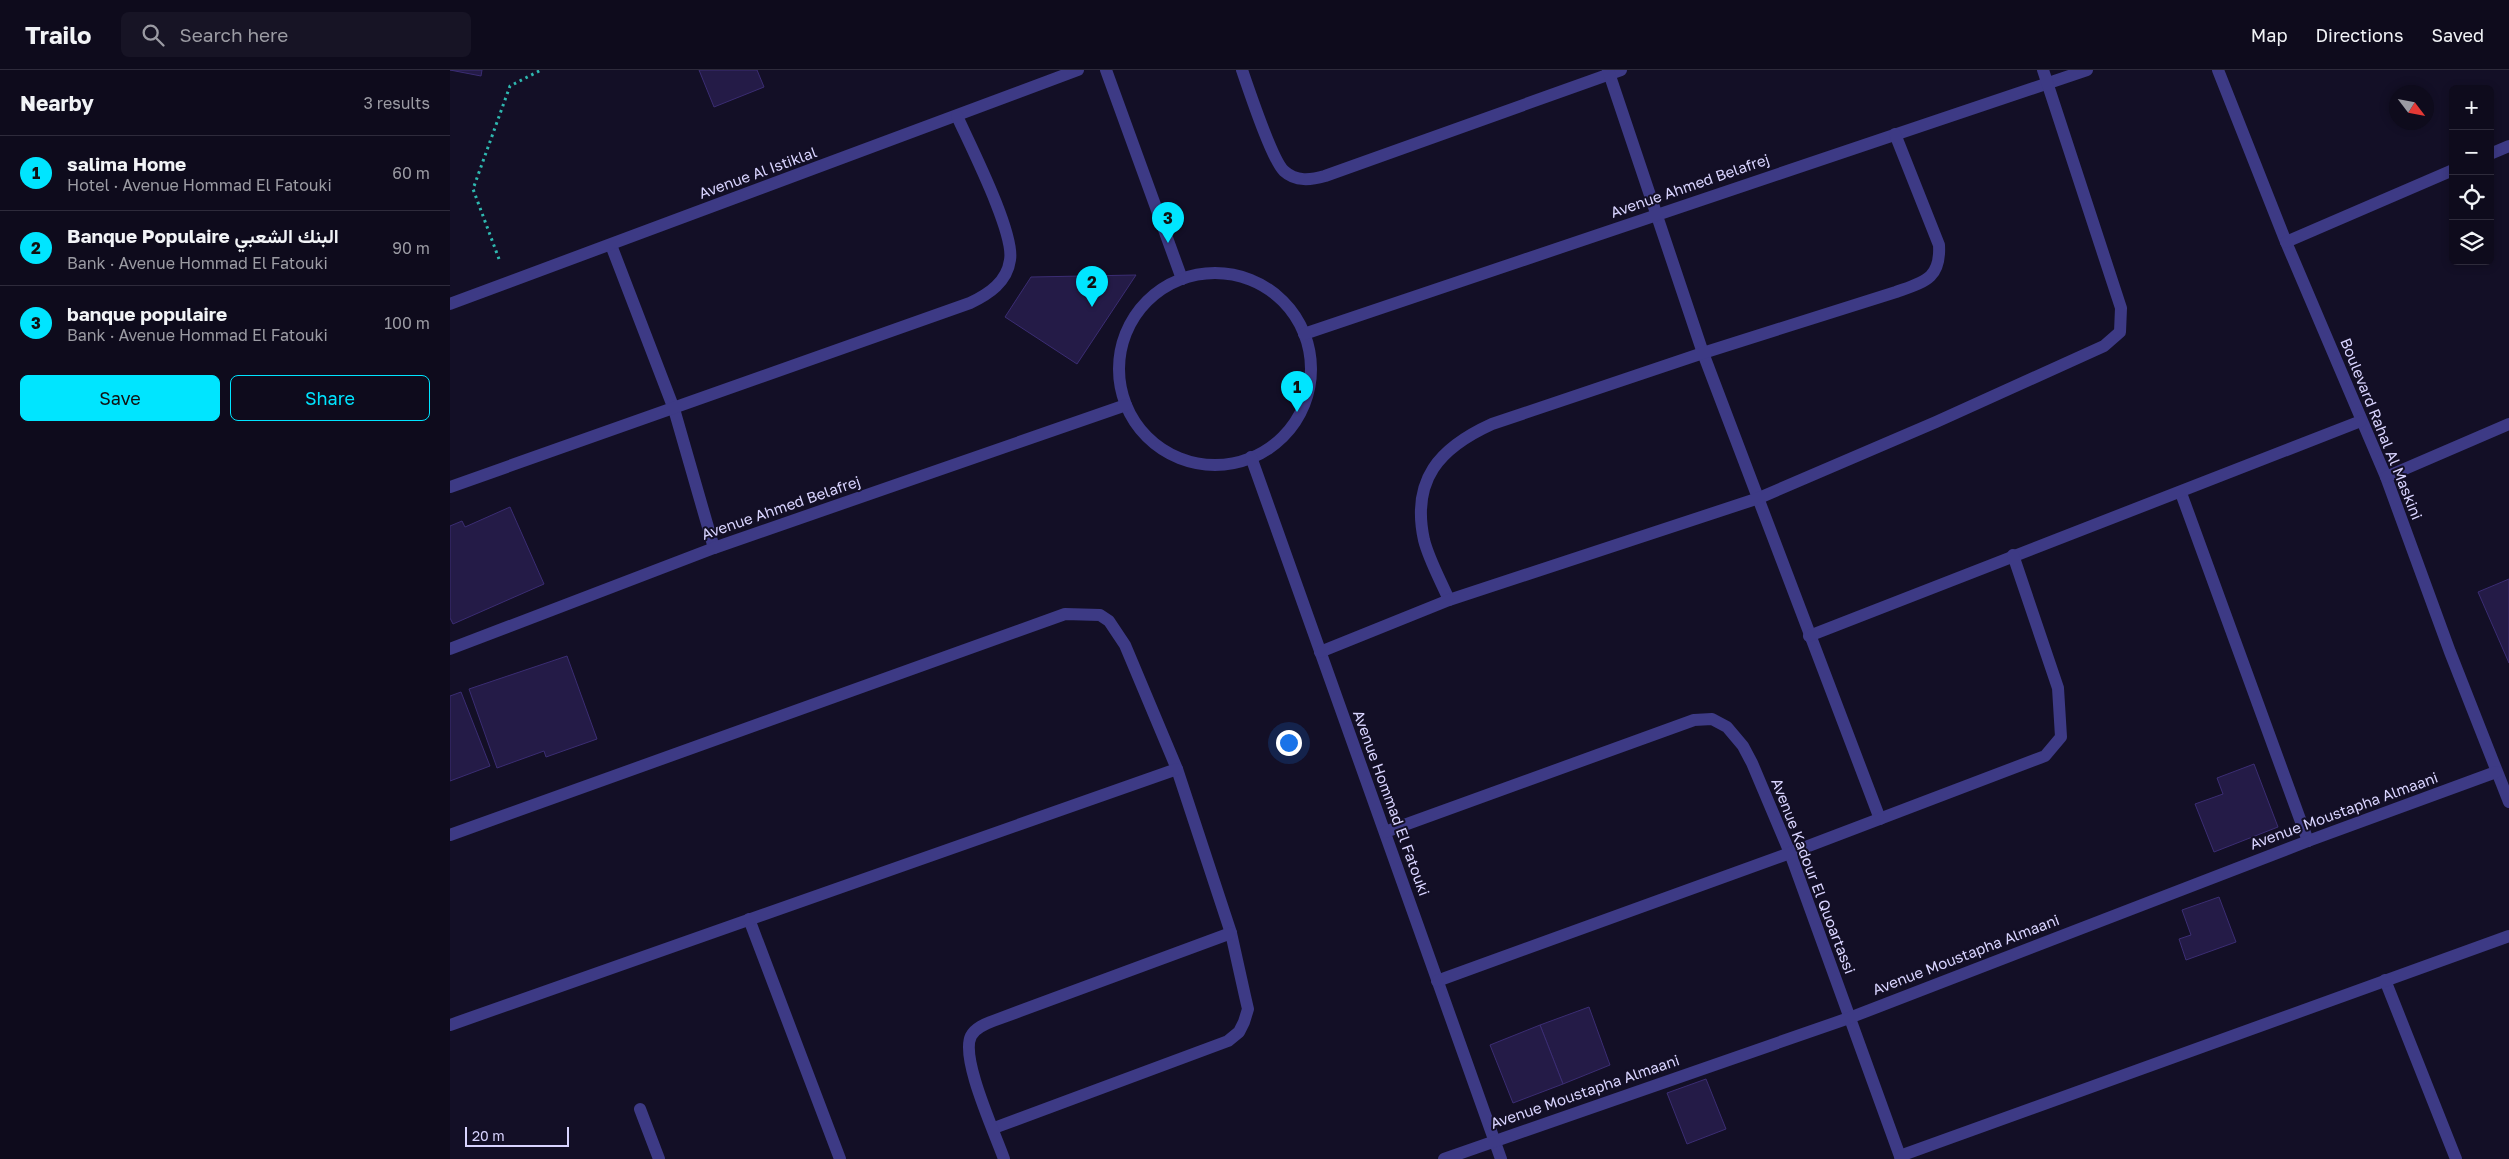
<!DOCTYPE html>
<html lang="en">
<head>
<meta charset="utf-8">
<style>
  body { margin:0; font-family:"Golos Text",Vazirmatn,sans-serif; background:#171425; color:#f1f3f6 }
  .controls { position:absolute; right:15px; top:15px; display:grid; overflow:hidden; border-radius:8px; box-shadow:0 2px 8px #0003 }
  .controls button { width:45px; height:45px; display:grid; place-items:center; padding:0; border:0; border-bottom:1px solid #2e2b3b; background:#0e0b1c; color:#f1f3f6; font:25px sans-serif }
  .compass { position:absolute; left:1939px; top:15px; width:45px; height:45px; border-radius:50%; background:#0e0b1c; box-shadow:0 2px 8px #0003; rotate:122deg }
  .scale { position:absolute; left:15px; bottom:12px; width:104px; box-sizing:border-box; padding-left:5px; border:2px solid #d9d4ff; border-top:0; font-size:14px; line-height:18px; white-space:nowrap; color:#d9d4ff; -webkit-text-stroke:4px #130f26; paint-order:stroke }
  .you { position:absolute; left:838px; top:672px; width:18px; height:18px; margin:-12px; border:4px solid #fff; border-radius:50%; background:#1a73e8; box-shadow:0 0 0 8px #1a73e833 }
  .badge { display:grid; place-items:center; width:32px; height:32px; border-radius:50%; background:#00e5ff; color:#111; font-size:16px; font-weight:700 }
  .pin { position:absolute; translate:-50% -41px; filter:drop-shadow(0 1px 2px #0008) }
  .pin::after { content:''; position:absolute; top:26px; width:18px; height:15px; background:inherit; clip-path:polygon(0 0,100% 0,50% 100%) }
  .list { margin:0; padding:0; list-style:none }
  h2 { display:flex; justify-content:space-between; align-items:center; height:65px; margin:0; padding:0 20px; font-size:21px }
  h2 small { font-size:16px; font-weight:400; color:#9b9ba3 }
  .list li { display:grid; grid-template-columns:32px 1fr auto; gap:15px; align-items:center; box-sizing:border-box; height:75px; padding:0 20px; border-top:1px solid #2e2b3b }
  .list b { display:block; font-size:19px; white-space:nowrap }
  .list p { margin:0; font-size:16px; white-space:nowrap; color:#9b9ba3 }
  .list em { font-size:16px; font-style:normal; color:#9b9ba3 }
  .actions { display:flex; gap:10px; padding:15px 20px }
  .actions a { flex:1; padding:11px 0; border:1px solid #00e5ff; border-radius:8px; text-align:center; font-size:18px; color:#00e5ff }
  .actions .main { background:#00e5ff; color:#111 }
  .icon { flex:none; width:28px; height:28px; fill:none; stroke:currentColor; stroke-width:2; stroke-linecap:round; stroke-linejoin:round }
  .map { position:relative; flex:none; width:2059px; height:1089px; overflow:hidden }
  header { display:flex; align-items:center; gap:30px; box-sizing:border-box; height:70px; padding:0 25px; background:#0e0b1c; border-bottom:1px solid #2e2b3b }
  header strong { font-size:24px }
  nav { display:flex; gap:28px; margin-inline-start:auto; font-size:18px }
  .search { width:350px; height:45px; background:#171425; display:flex; align-items:center; gap:12px; box-sizing:border-box; padding:0 18px; border-radius:8px; color:#9b9ba3; font-size:19px }
  main { display:flex }
  aside { flex:1; background:#0e0b1c }
  .map>svg:first-child { display:block }
</style>
</head>
<body>
<header>
<strong>Trailo</strong>
<div class="search"><svg class="icon" aria-label="search" viewBox="0 0 24 24"><circle cx="10" cy="10" r="6"/><path d="M15 15l6 6"/></svg>Search here</div>
<nav><a>Map</a><a>Directions</a><a>Saved</a></nav>
</header>
<main>
<aside>
<h2>Nearby<small>3 results</small></h2>
<ul class="list">
<li><span class="badge">1</span><div><b>salima Home</b><p>Hotel · Avenue Hommad El Fatouki</p></div><em>60 m</em></li>
<li><span class="badge">2</span><div><b>Banque Populaire البنك الشعبي</b><p>Bank · Avenue Hommad El Fatouki</p></div><em>90 m</em></li>
<li><span class="badge">3</span><div><b>banque populaire</b><p>Bank · Avenue Hommad El Fatouki</p></div><em>100 m</em></li>
</ul>
<div class="actions"><a class="main">Save</a><a>Share</a></div>
</aside>
<div class="map">
<svg width="2059" height="1089" viewBox="0 0 2059 1089">
  <rect width="100%" height="100%" fill="#130f26"/>
  <g fill="#241b47" stroke="#3b2d73">
    <path d="M0 0H32L31 6Z"/>
    <path d="M249 0H307L314 17 264 37Z"/>
    <path d="M686 205 627 294 555 247 581 207Z"/>
    <path d="M60 437 94 514 3 554 0 548V456L12 451 15 457Z"/>
    <path d="M2059 509V593L2028 522Z"/>
    <path d="M117 586 147 669 96 687 94 681 47 698 19 619Z"/>
    <path d="M11 622 40 696 0 711V626Z"/>
    <path d="M1804 694 1828 757 1764 782 1745 734 1773 724 1767 708Z"/>
    <path d="M1769 827 1786 872 1736 890 1729 869 1741 865 1732 840Z"/>
    <path d="M1139 937 1160 995 1113 1014 1090 955Z"/>
    <path d="M1090 955 1113 1014 1063 1033 1040 975Z"/>
    <path d="M1256 1009 1276 1059 1237 1074 1217 1023Z"/>
  </g>
  <g fill="none" stroke-linecap="round" stroke-linejoin="round">
    <path stroke="#2fb8b0" stroke-width="3" stroke-dasharray="2.5 4" stroke-linecap="butt" d="M49 189 23 119 60 16 91 0"/>
    <g stroke="#3d3a85" stroke-width="12">
      <path d="M656 0 732 209"/>
      <path d="M792 0C799 20 822 90 834 101 846 112 861 110 875 106L1171 0"/>
      <path d="M1158 0 1253 283 1430 749"/>
      <path d="M1768 0 1836 172 1936 407 2000 582 2059 732"/>
      <path d="M2040 84 2059 76"/>
      <path d="M1836 172 2003 100"/>
      <path d="M161 175 224 339 264 478"/>
      <circle cx="765" cy="299" r="96"/>
      <path d="M0 234 628 0"/>
      <path d="M854 264 1637 0"/>
      <path d="M801 387 1051 1089"/>
      <path d="M1936 407 2059 354"/>
      <path d="M0 417 520 233C539 224 557 212 560 190 565 163 520 75 507 46"/>
      <path d="M1731 423 1858 771"/>
      <path d="M999 530C991 511 979 490 974 470 961 410 989 378 1042 354L1253 283 1446 222C1474 212 1491 209 1489 175L1445 64"/>
      <path d="M1359 566C1543 493 1728 424 1911 351"/>
      <path d="M0 579 264 478 676 335"/>
      <path d="M870 582 999 530 1309 428 1486 352 1654 276 1670 262 1671 238 1593 0"/>
      <path d="M935 762 1244 650 1262 649 1277 657 1293 676 1302 693 1340 783 1451 1089"/>
      <path d="M0 765 615 544 650 545 659 551 675 575 727 699 781 863 795 926 798 939 794 952 789 962 778 971 544 1058"/>
      <path d="M299 849 390 1089"/>
      <path d="M1935 910 2006 1089"/>
      <path d="M987 911 1340 783 1595 686 1611 667 1608 618 1563 485"/>
      <path d="M0 955 727 699"/>
      <path d="M190 1039 209 1089"/>
      <path d="M1450 1086 2059 866"/>
      <path d="M554 1089C545 1063 510 988 521 966 525 958 535 954 543 951L781 863"/>
      <path d="M994 1089 1399 948 1858 771 2046 702"/>
    </g>
  </g>
  <g text-anchor="middle" stroke-width="4" stroke-linejoin="round" paint-order="stroke">
    <g font-size="15" fill="#d9d4ff" stroke="#130f26">
      <text transform="translate(308 103) rotate(-20)" y="5">Avenue Al Istiklal</text>
      <text transform="translate(1240 116) rotate(-19)" y="5">Avenue Ahmed Belafrej</text>
      <text transform="translate(1931 359) rotate(68)" y="5">Boulevard Rahal Al Maskini</text>
      <text transform="translate(331 438) rotate(-19)" y="5">Avenue Ahmed Belafrej</text>
      <text transform="translate(941 733) rotate(70)" y="5">Avenue Hommad El Fatouki</text>
      <text transform="translate(1894 741) rotate(-20)" y="5">Avenue Moustapha Almaani</text>
      <text transform="translate(1363 806) rotate(69)" y="5">Avenue Kadour El Quoartassi</text>
      <text transform="translate(1516 885) rotate(-21)" y="5">Avenue Moustapha Almaani</text>
      <text transform="translate(1135 1022) rotate(-19)" y="5">Avenue Moustapha Almaani</text>
    </g>
  </g>
</svg>
<div class="controls">
<button>+</button>
<button>−</button>
<button><svg class="icon" aria-label="locate" viewBox="0 0 24 24"><circle cx="12" cy="12" r="6"/><path d="M12 2v4M12 18v4M2 12h4M18 12h4"/></svg></button>
<button><svg class="icon" aria-label="layers" viewBox="0 0 24 24"><path d="M12 4l9 5-9 5-9-5zM3 14l9 5 9-5"/></svg></button>
</div>
<svg class="compass" viewBox="-18 -18 36 36"><path d="M0-13l5 13h-10z" fill="#e53935"/><path d="M0 13l5-13h-10z" fill="#9b9ba3"/></svg>
<div class="scale">20 m</div>
<div class="you"></div>
<div class="pin badge" style="left:847px;top:342px">1</div>
<div class="pin badge" style="left:642px;top:237px">2</div>
<div class="pin badge" style="left:718px;top:173px">3</div>
</div>
</main>
</body>
</html>
